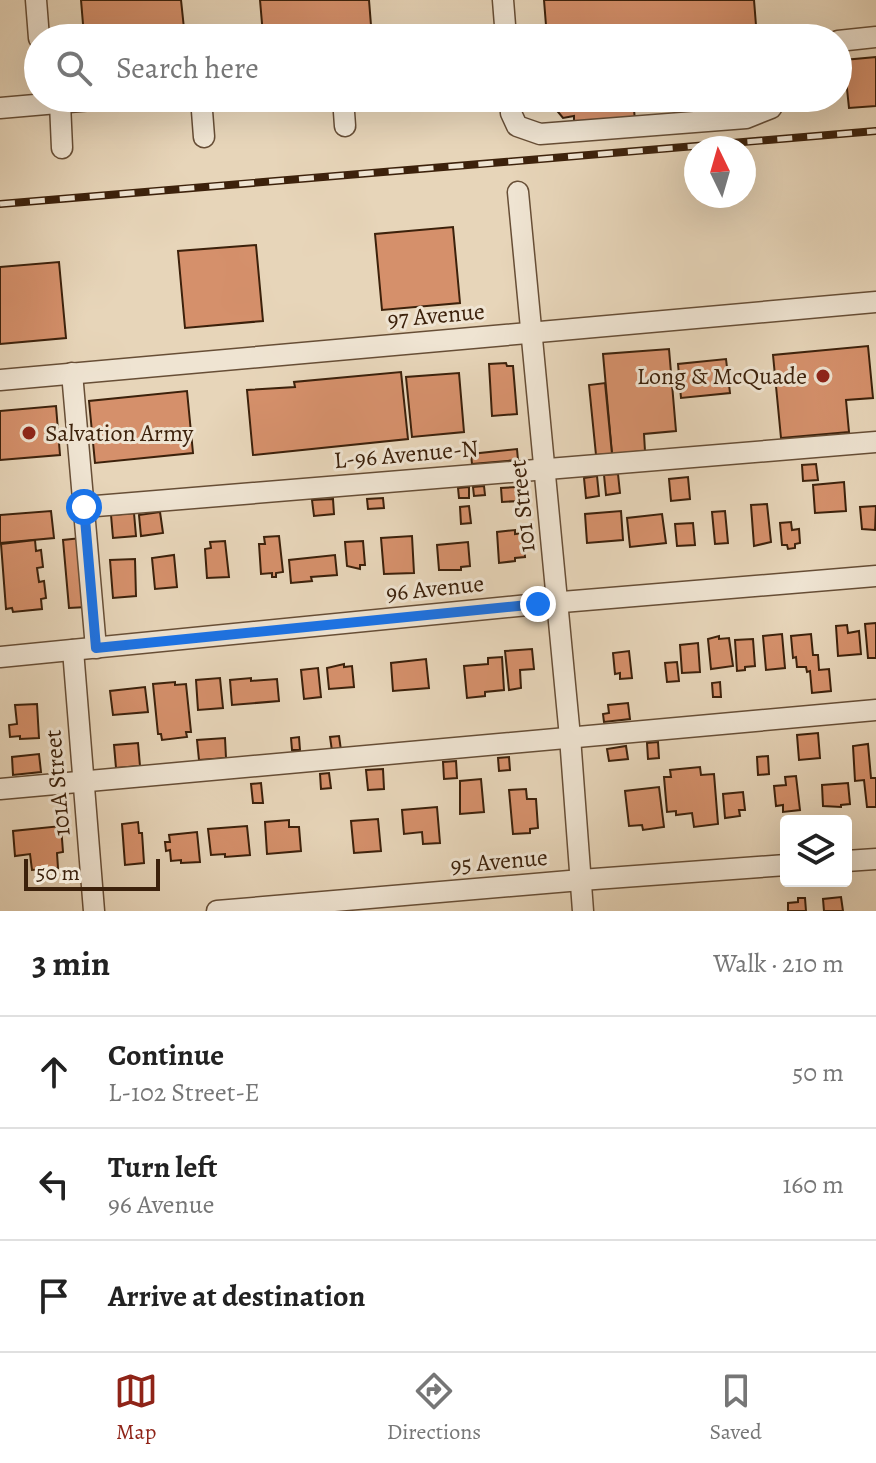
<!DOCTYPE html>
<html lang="en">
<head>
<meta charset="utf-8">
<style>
  body { margin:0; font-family:Alegreya,serif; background:#f6f6f6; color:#222 }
  .controls { position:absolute; right:24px; bottom:24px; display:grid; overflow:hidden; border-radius:8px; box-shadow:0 8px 32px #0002 }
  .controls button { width:72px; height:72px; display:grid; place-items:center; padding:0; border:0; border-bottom:2px solid #e0e0e0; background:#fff; color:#222; font:40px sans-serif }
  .compass { position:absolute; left:684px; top:136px; width:72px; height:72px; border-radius:50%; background:#fff; box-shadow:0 8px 32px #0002; rotate:355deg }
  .scale { position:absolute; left:24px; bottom:20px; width:136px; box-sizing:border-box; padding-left:8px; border:4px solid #3c210b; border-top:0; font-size:22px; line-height:28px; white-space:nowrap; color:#3c210b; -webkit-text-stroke:6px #efe4d2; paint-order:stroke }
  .stop { position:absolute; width:24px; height:24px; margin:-18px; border:6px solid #1a73e8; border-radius:50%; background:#fff }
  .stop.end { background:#1a73e8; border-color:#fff; box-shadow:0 2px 8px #0008 }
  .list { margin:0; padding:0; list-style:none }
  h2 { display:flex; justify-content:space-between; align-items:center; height:104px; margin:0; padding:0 32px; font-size:34px }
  h2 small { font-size:26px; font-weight:400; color:#767676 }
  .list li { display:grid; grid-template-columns:52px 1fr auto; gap:24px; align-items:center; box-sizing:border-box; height:112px; padding:0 32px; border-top:2px solid #e0e0e0 }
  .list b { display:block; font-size:30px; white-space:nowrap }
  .list p { margin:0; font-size:26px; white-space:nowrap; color:#767676 }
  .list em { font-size:26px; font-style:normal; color:#767676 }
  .icon { flex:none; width:44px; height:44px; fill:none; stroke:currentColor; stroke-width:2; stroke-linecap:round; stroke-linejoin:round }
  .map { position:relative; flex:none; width:876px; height:911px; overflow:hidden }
  .search { position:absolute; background:#fff; box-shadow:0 8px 32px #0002; left:24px; right:24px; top:24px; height:88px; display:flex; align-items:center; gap:20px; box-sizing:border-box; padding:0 28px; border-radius:44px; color:#767676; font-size:30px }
  .sheet { height:440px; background:#fff }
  nav { display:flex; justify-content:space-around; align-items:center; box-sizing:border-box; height:112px; border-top:2px solid #e0e0e0; background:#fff; font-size:22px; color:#767676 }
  nav a { display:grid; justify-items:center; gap:4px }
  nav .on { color:#8f2418 }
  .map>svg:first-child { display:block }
</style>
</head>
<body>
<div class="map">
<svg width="876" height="911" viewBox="0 0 876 911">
  <rect width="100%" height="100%" fill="#e7d5b9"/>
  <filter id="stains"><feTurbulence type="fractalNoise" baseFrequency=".0025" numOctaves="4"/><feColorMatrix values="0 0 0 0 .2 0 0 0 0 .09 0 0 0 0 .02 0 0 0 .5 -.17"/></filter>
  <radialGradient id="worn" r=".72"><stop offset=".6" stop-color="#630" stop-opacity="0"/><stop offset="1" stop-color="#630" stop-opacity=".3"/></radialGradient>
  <g fill="#d5906b" stroke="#3c210b" stroke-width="2">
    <path d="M81 0H181L185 38H65L84 36Z"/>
    <path d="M260 0H369L372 38H325L324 30 263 35Z"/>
    <path d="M544 0H754L757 38H547Z"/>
    <path d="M876 57V106L849 108 844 60Z"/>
    <path d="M553 98H752V99L739 100 740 112 679 117 678 104 634 109 635 121 574 127V116L563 118 554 107Z"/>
    <path d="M453 227 460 303 382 310 375 234Z"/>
    <path d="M256 245 263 321 185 328 178 251Z"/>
    <path d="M59 262 66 338 0 344V267Z"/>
    <path d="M868 346 873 398 846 400 849 432 781 438 773 355Z"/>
    <path d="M669 349 676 431 644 434 645 451 612 454 603 354Z"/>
    <path d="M726 359 730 393 681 398 678 364Z"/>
    <path d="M506 363 507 366H513L517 414 492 416 489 364Z"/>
    <path d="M401 372 408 439 253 455 247 390 295 387 294 382Z"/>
    <path d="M459 373 464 432 412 437 406 377Z"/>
    <path d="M605 383 612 454 596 455 589 385Z"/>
    <path d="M187 391 193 453 95 463 89 401Z"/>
    <path d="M56 406 60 455 0 460V411Z"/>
    <path d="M517 449 518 460 472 464 471 454Z"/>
    <path d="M816 464 818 480 803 481 802 465Z"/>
    <path d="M618 474 620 493 606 495 604 475Z"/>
    <path d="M597 476 599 496 586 498 584 478Z"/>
    <path d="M688 477 690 499 671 501 669 479Z"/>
    <path d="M844 482 846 511 815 513 813 485Z"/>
    <path d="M484 486 485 495 474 496 473 487Z"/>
    <path d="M469 487V498H459L458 488Z"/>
    <path d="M517 487 518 501 502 502 501 488Z"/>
    <path d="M383 498 384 508 368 509 367 499Z"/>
    <path d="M333 499 334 514 314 516 312 500Z"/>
    <path d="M767 504 771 542 754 546 751 505Z"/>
    <path d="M469 506 471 523 461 524 460 507Z"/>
    <path d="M876 506 875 530 862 529 860 507Z"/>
    <path d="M51 511 54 538 0 543V515Z"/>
    <path d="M621 511 623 540 587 543 585 514Z"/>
    <path d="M725 511 728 543 715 544 712 512Z"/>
    <path d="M160 512 163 533 141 536 139 515Z"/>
    <path d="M134 513 136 536 113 538 111 515Z"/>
    <path d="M662 514 666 543 630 547 627 518Z"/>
    <path d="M791 522 792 530 799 529 800 543 795 544V548L788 549 787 545H782L780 523Z"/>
    <path d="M693 523 695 545 677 546 675 524Z"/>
    <path d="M515 530V534L523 533 525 557 515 558V561L499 563 497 532Z"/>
    <path d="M279 536 283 572 276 573V577H272V573L261 574 259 544H265L264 537Z"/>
    <path d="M412 536 414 573 384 574 381 538Z"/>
    <path d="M81 538 87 607 69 608 63 540Z"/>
    <path d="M35 540 36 551 41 550 43 567 37 568 39 582 44 581 46 598 41 599 42 609 13 612 12 608 6 609 1 544Z"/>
    <path d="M225 541 229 577 207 578 205 549 211 548 210 542Z"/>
    <path d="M363 541 365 565H360V569L347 566 345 542Z"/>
    <path d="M468 542 470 566 461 567V570H439L437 545Z"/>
    <path d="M174 555 177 587 155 589 152 558Z"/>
    <path d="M335 555 337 575 311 577 312 581 291 583 289 560Z"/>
    <path d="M135 559 136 596 113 598 110 560Z"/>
    <path d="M876 623V658H868L865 624Z"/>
    <path d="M847 625 848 633 859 631 861 654 838 656 836 626Z"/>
    <path d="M782 634 785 668 766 670 763 636Z"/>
    <path d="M811 634 813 655H818L819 670 829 669 831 691 812 693 810 671 807 672 806 667H797L796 657 793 658 791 636Z"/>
    <path d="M719 636V639L729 638 733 666 711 669 708 639Z"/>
    <path d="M753 639 755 666 745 667V670L737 671 735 640Z"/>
    <path d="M698 643 700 672 682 673 680 645Z"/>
    <path d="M532 649 534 669 520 670 521 688 509 690 505 651Z"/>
    <path d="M629 651 632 678 620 679V673L615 674 613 653Z"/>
    <path d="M502 657 504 690 485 692V696L467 698 464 666 488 664V658Z"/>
    <path d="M426 659 429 688 393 691 391 663Z"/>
    <path d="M677 662 679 681 667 682 665 663Z"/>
    <path d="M344 664V667L352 666 354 687 329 689 327 668Z"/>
    <path d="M318 668 321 697 304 699 301 670Z"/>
    <path d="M220 678 223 708 198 710 196 680Z"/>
    <path d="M251 678V681L277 679 279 701 232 705 230 680Z"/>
    <path d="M175 682V685L186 684 191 732H186L187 737 162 740 161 734H158L153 684Z"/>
    <path d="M720 682 721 697H713L712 683Z"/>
    <path d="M145 687 148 712 113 715 110 691Z"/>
    <path d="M628 703 630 719 604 722 603 714 609 713 608 705Z"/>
    <path d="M37 704 39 738 20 739V736L10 737 9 725 17 724 15 705Z"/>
    <path d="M818 733 820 758 799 760 797 735Z"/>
    <path d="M339 736 341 750 332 751 330 737Z"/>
    <path d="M299 737 300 750H292L291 738Z"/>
    <path d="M225 738 226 758 199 760 197 740Z"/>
    <path d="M658 742 659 758 648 759 647 743Z"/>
    <path d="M138 743 140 766 116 768 114 745Z"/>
    <path d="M868 744 871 778H876V807H867L864 780 855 781 853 746Z"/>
    <path d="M626 746 628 759 609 761 607 749Z"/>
    <path d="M39 754 41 772 13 775 12 757Z"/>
    <path d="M768 756 769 774 758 775 757 757Z"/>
    <path d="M509 757 510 770 499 771 498 758Z"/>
    <path d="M456 761 457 778 444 779 443 762Z"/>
    <path d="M700 767 701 775 714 774 718 824 694 827 692 813 676 815V811L667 812 664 777H671L670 770Z"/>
    <path d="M383 769 384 789 368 790 366 770Z"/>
    <path d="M329 773 331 788 321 789 320 774Z"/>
    <path d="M796 776 800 810 783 812V805L776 806 774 786 786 785 785 777Z"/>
    <path d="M481 779 484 812 460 814V781Z"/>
    <path d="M261 783 263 803H253L251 784Z"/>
    <path d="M848 783 850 804 841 805V807L823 806 822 785Z"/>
    <path d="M659 787 664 827 643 830 642 825 629 826 625 791Z"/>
    <path d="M526 789 527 799H536L538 828 530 829V833L513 834 509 790Z"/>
    <path d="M743 792 745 810H739L740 816 725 818 723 794Z"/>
    <path d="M437 807 440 843 423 844 422 832 404 834 402 810Z"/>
    <path d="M378 819 381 851 354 853 351 821Z"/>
    <path d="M289 820V827H299L301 851 267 854 265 822Z"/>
    <path d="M138 822 139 833H142L144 863 125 865 122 824Z"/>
    <path d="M61 826 63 852 57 853 58 868 32 870 30 854 15 856 13 831Z"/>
    <path d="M247 826 250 855 225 857V854L211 855 208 829Z"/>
    <path d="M197 832 200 862 181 863V860L171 861 170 850 166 851 165 842H170L169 835Z"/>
    <path d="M841 897 843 911H824L823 899Z"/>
    <path d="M798 898H805L806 911H788V903L798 902Z"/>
  </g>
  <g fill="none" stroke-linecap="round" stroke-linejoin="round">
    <defs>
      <g id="minor">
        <path d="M36 0 39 38"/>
        <path d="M503 0 506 38"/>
        <path d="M838 41 876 37"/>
        <path d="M201 98 204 137"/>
        <path d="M343 98 345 126"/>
        <path d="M510 98 511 113 517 126 540 134 746 118 771 108 777 98"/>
        <path d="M60 103 62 148"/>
        <path d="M0 108 115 98"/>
        <path d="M518 192 570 737 583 911"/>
        <path d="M72 373 96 648"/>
        <path d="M0 380 876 302"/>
        <path d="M84 507 876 442"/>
        <path d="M73 650 94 911"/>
        <path d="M0 657 538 604 876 576"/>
        <path d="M0 789 876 710"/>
        <path d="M846 861 876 859"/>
        <path d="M217 911 581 880 786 865"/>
      </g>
    </defs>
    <use href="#minor" stroke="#674e36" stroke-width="23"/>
    <use href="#minor" stroke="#efe4d2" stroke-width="20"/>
    <defs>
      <path id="rail" d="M0 204 876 131"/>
    </defs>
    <use href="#rail" stroke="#3c210b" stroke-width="8"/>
    <use href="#rail" stroke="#efe4d2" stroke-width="5" stroke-dasharray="15" stroke-linecap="butt"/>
  </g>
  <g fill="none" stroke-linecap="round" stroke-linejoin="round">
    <path stroke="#1a73e8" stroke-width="10" d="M84 507 96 648 538 604"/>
  </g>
  <g fill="#8f2418" stroke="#efe4d2" stroke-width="3">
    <circle cx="823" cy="376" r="8"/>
    <circle cx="29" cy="433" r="8"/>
  </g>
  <g text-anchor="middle" stroke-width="6" stroke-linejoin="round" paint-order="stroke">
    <g font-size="24" fill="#3c210b" stroke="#efe4d2">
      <text transform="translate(436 315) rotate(-5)" y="8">97 Avenue</text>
      <text transform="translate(406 454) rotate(-5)" y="8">L-96 Avenue-N</text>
      <text transform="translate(522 506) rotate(-96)" y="8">101 Street</text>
      <text transform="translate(435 588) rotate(-6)" y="8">96 Avenue</text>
      <text transform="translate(57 783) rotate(-95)" y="8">101A Street</text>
      <text transform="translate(499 861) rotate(-5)" y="8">95 Avenue</text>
    </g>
    <g font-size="24" fill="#3c210b" stroke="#efe4d2" text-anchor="end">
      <text x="807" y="384">Long &amp; McQuade</text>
      <text x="45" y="441" text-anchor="start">Salvation Army</text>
    </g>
  </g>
  <rect width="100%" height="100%" filter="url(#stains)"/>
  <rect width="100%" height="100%" fill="url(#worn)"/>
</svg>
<div class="controls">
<button><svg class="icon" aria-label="layers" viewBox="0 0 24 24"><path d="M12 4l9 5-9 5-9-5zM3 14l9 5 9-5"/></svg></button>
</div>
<svg class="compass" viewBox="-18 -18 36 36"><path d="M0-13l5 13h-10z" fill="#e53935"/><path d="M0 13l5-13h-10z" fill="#767676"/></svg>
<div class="scale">50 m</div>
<div class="stop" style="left:84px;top:507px"></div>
<div class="stop end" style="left:538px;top:604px"></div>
<div class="search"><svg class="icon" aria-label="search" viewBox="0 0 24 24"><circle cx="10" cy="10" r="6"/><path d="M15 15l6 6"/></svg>Search here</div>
</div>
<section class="sheet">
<h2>3 min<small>Walk · 210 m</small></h2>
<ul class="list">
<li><svg class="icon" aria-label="ahead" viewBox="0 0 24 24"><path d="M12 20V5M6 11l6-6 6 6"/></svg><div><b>Continue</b><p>L-102 Street-E</p></div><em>50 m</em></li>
<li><svg class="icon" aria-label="left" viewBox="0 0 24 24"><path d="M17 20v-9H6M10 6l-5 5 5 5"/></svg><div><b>Turn left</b><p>96 Avenue</p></div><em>160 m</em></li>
<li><svg class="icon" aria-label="arrive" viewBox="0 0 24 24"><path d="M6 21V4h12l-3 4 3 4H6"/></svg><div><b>Arrive at destination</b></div></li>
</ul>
</section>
<nav>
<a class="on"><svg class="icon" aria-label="map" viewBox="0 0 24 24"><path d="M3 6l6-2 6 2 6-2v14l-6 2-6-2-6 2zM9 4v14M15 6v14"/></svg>Map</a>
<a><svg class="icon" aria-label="directions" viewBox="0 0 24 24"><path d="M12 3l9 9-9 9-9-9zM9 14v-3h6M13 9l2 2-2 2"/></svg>Directions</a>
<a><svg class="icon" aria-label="saved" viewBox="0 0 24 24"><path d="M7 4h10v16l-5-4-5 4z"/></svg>Saved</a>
</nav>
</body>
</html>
